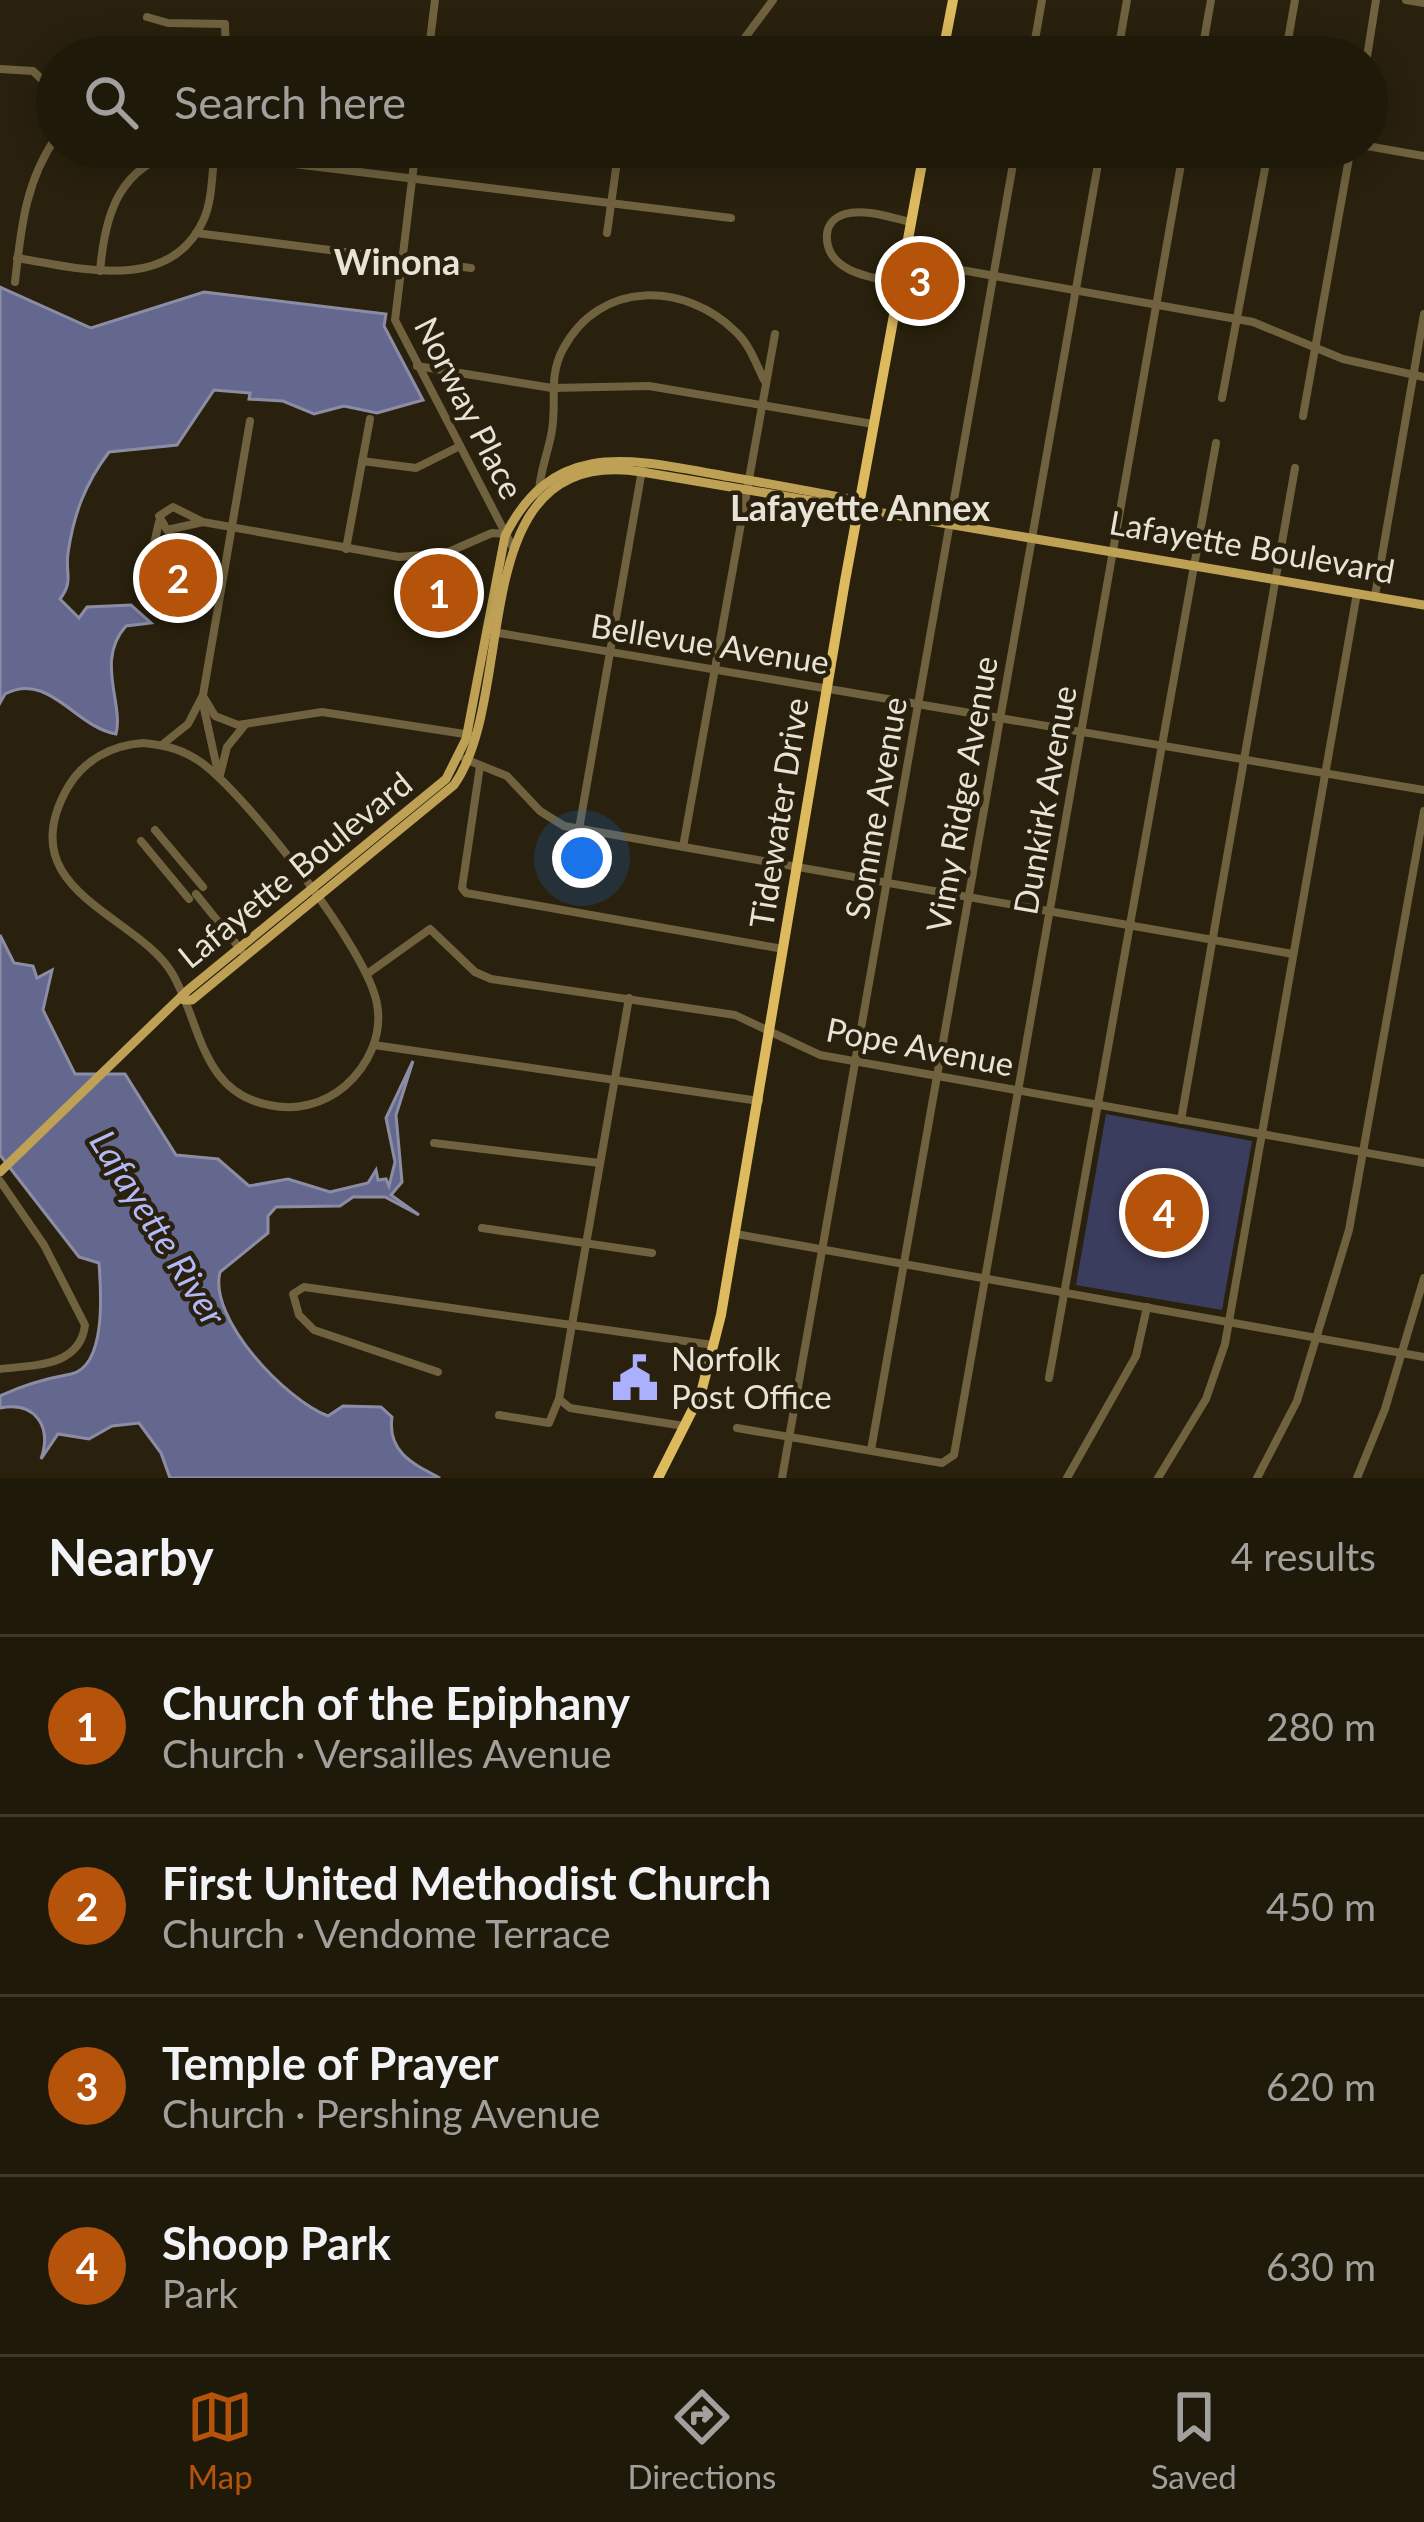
<!DOCTYPE html>
<html lang="en">
<head>
<meta charset="utf-8">
<style>
  body { margin:0; font-family:Lato,sans-serif; background:#272213; color:#f1f3f6 }
  .you { position:absolute; left:582px; top:858px; width:42px; height:42px; margin:-30px; border:9px solid #fff; border-radius:50%; background:#1a73e8; box-shadow:0 0 0 18px #1a73e833 }
  .badge { display:grid; place-items:center; width:78px; height:78px; border-radius:50%; background:#b45309; color:#fff; font-size:39px; font-weight:700 }
  .pin { position:absolute; translate:-50% -50%; border:6px solid #fff; box-shadow:0 3px 12px #0006 }
  .list { margin:0; padding:0; list-style:none }
  h2 { display:flex; justify-content:space-between; align-items:center; height:156px; margin:0; padding:0 48px; font-size:51px }
  h2 small { font-size:39px; font-weight:400; color:#a1a09c }
  .list li { display:grid; grid-template-columns:78px 1fr auto; gap:36px; align-items:center; box-sizing:border-box; height:180px; padding:0 48px; border-top:3px solid #3c382b }
  .list b { display:block; font-size:45px; white-space:nowrap }
  .list p { margin:0; font-size:39px; white-space:nowrap; color:#a1a09c }
  .list em { font-size:39px; font-style:normal; color:#a1a09c }
  .icon { flex:none; width:66px; height:66px; fill:none; stroke:currentColor; stroke-width:2; stroke-linecap:round; stroke-linejoin:round }
  .map { position:relative; flex:none; width:1424px; height:1478px; overflow:hidden }
  .search { position:absolute; background:#1f190a; box-shadow:0 6px 30px #0003; left:36px; right:36px; top:36px; height:132px; display:flex; align-items:center; gap:30px; box-sizing:border-box; padding:0 42px; border-radius:66px; color:#a1a09c; font-size:45px }
  .sheet { height:876px; background:#1f190a }
  nav { display:flex; justify-content:space-around; align-items:center; box-sizing:border-box; height:168px; border-top:3px solid #3c382b; background:#1f190a; font-size:33px; color:#a1a09c }
  nav a { display:grid; justify-items:center; gap:6px }
  nav .on { color:#b45309 }
  .map>svg:first-child { display:block }
</style>
</head>
<body>
<div class="map">
<svg width="1424" height="1478" viewBox="0 0 1424 1478">
  <rect width="100%" height="100%" fill="#29210d"/>
  <path fill="#3b3d5e" d="M1106 1114 1252 1141 1222 1310 1076 1285Z"/>
  <g fill="#65688e" stroke="#8c8da4" stroke-width="3">
    <path d="M0 287 91 328 204 292 386 314 384 326 423 400 377 413 344 406 314 414 283 401 249 399 250 393 214 390 177 445 109 452C85 484 74 513 68 553 65 573 74 581 60 599L79 618 87 607 131 605 151 623 126 626C95 660 124 704 116 734 75 727 49 671 5 694L0 703Z"/>
    <path d="M0 935 14 963 33 966 37 978 52 970 43 1010 75 1074H125L176 1155 218 1159 249 1186 288 1179 330 1192 368 1183 376 1170 378 1180 386 1179 389 1186 395 1162 386 1118 413 1061 396 1115 402 1182 391 1195 419 1215 385 1197H353L340 1206 276 1207 268 1216V1233L220 1272C208 1319 286 1400 328 1416L343 1406 381 1407 392 1417C387 1452 413 1464 440 1478H170L161 1453 139 1423 112 1426 89 1439 58 1434 41 1459C52 1427 36 1401 0 1408V1396C21 1386 49 1378 71 1374 107 1366 101 1290 99 1263L79 1257 0 1155Z"/>
  </g>
  <g fill="none" stroke-linecap="round" stroke-linejoin="round">
    <g stroke="#70623f" stroke-width="8">
      <path d="M1406 0 1424 3"/>
      <path d="M147 17 168 23 225 24 226 57"/>
      <path d="M735 51 773 0"/>
      <path d="M428 57 435 0"/>
      <path d="M667 57 708 47 781 57"/>
      <path d="M1032 57 1042 0"/>
      <path d="M1117 57 1127 0"/>
      <path d="M1201 57 1211 0"/>
      <path d="M1285 57 1295 0"/>
      <path d="M1367 57 1376 0"/>
      <path d="M0 69 33 71 57 94"/>
      <path d="M1367 146 1424 156"/>
      <path d="M416 147 395 320 512 546"/>
      <path d="M835 147 922 159"/>
      <path d="M196 233 471 268"/>
      <path d="M607 233 619 147"/>
      <path d="M17 258C79 268 169 294 203 221 213 200 212 170 215 147"/>
      <path d="M905 260 1253 322 1343 359 1424 377"/>
      <path d="M100 271C105 213 119 166 182 150L731 218"/>
      <path d="M15 282C21 229 25 181 57 136"/>
      <path d="M899 283C873 278 824 272 827 234 828 224 835 217 845 214 864 208 892 218 911 222"/>
      <path d="M417 366 552 388 649 386 873 424"/>
      <path d="M1222 398 1269 147"/>
      <path d="M1303 416 1351 147"/>
      <path d="M362 461 416 468 460 446"/>
      <path d="M539 494C539 472 549 451 552 430 557 401 548 377 563 349 600 279 686 282 736 332 750 345 756 364 764 380"/>
      <path d="M203 522 173 507 159 516 167 530 203 522 399 557 446 553 492 533 506 534"/>
      <path d="M346 549 370 419"/>
      <path d="M150 562 159 522"/>
      <path d="M1375 596 1424 314"/>
      <path d="M493 632 1424 790"/>
      <path d="M203 696 215 716 238 725 322 712 471 735"/>
      <path d="M203 704 219 777"/>
      <path d="M143 743C166 745 184 750 202 763 247 796 368 950 377 1004 383 1035 368 1066 345 1086 324 1104 296 1111 269 1105 200 1092 201 1022 172 973 137 914 8 891 68 787 84 760 112 745 143 743Z"/>
      <path d="M163 744 188 724 203 695 250 421"/>
      <path d="M465 759 507 776 540 811 564 826 1293 954"/>
      <path d="M480 766 462 888 466 893 783 949"/>
      <path d="M220 775 227 747 244 726"/>
      <path d="M579 829 642 470"/>
      <path d="M155 830 203 887"/>
      <path d="M141 841 189 899"/>
      <path d="M683 847 775 334"/>
      <path d="M196 894 241 950"/>
      <path d="M367 974 430 929 475 972 491 979 735 1015 820 1055 1424 1163"/>
      <path d="M629 998 559 1399 570 1408 684 1426"/>
      <path d="M374 1045 759 1101"/>
      <path d="M1181 1120 1295 468"/>
      <path d="M434 1143 600 1163"/>
      <path d="M0 1181 44 1245 85 1325C80 1367 34 1365 0 1369"/>
      <path d="M482 1228 652 1253"/>
      <path d="M736 1234 1424 1357"/>
      <path d="M438 1372 314 1330 299 1315 293 1294 304 1287 713 1345"/>
      <path d="M1049 1378 1216 443"/>
      <path d="M499 1415 549 1423 558 1401"/>
      <path d="M737 1428 942 1463 954 1455 1184 147"/>
      <path d="M871 1450 1101 147"/>
      <path d="M782 1478 1016 147"/>
      <path d="M1067 1478 1136 1356 1147 1307"/>
      <path d="M1158 1478 1206 1399 1225 1344 1357 593"/>
      <path d="M1257 1478 1297 1401 1349 1230 1424 811"/>
      <path d="M1357 1478 1385 1409 1424 1278"/>
    </g>
    <g stroke="#bfa156" stroke-width="9">
      <path d="M184 1000H192L454 785C520 692 460 444 642 472L1424 605"/>
      <path d="M0 1172 188 990 446 779 466 739 505 536C552 441 627 458 714 474 759 482 805 490 850 499L858 506"/>
    </g>
    <g stroke="#deba5e" stroke-width="10">
      <path d="M942 57 953 0"/>
      <path d="M658 1478 701 1393 721 1315 845 581 925 147"/>
    </g>
  </g>
  <defs>
    <symbol id="civic-bare" viewBox="-9 -9 18 18"><path d="M-.6-6.5H3V-4.5H.6V-3L4-1V1h2V6H-6V1h2V-1L-.6-3ZM-1.2 2.5V6h2.4V2.5Z" fill="#aab0fb" stroke="#29210d" stroke-width="2.5" paint-order="stroke"/></symbol>
  </defs>
  <g fill-rule="evenodd">
    <use href="#civic-bare" x="602" y="1345" width="66" height="66"/>
  </g>
  <g text-anchor="middle" stroke-width="9" stroke-linejoin="round" paint-order="stroke">
    <g font-size="33" fill="#e8e3d7" stroke="#29210d">
      <text transform="translate(469 408) rotate(63)" y="12">Norway Place</text>
      <text transform="translate(1252 547) rotate(10)" y="12">Lafayette Boulevard</text>
      <text transform="translate(710 644) rotate(9)" y="12">Bellevue Avenue</text>
      <text transform="translate(962 794) rotate(-80)" y="12">Vimy Ridge Avenue</text>
      <text transform="translate(1045 800) rotate(-80)" y="12">Dunkirk Avenue</text>
      <text transform="translate(876 808) rotate(-80)" y="12">Somme Avenue</text>
      <text transform="translate(779 813) rotate(-81)" y="12">Tidewater Drive</text>
      <text transform="translate(295 870) rotate(-39)" y="12">Lafayette Boulevard</text>
      <text transform="translate(920 1047) rotate(11)" y="12">Pope Avenue</text>
    </g>
    <g font-size="33" fill="#e8e3d7" stroke="#29210d" text-anchor="start">
      <text x="671" y="1371">Norfolk<tspan x="671" dy="38">Post Office</tspan></text>
    </g>
    <g font-size="36" font-weight="bold" fill="#e8e3d7" stroke="#29210d">
      <text x="397" y="275">Winona</text>
      <text x="860" y="521">Lafayette Annex</text>
    </g>
    <g font-size="36" font-style="italic" fill="#b3b9f8" stroke="#29210d">
      <text transform="translate(158 1228) rotate(58)" y="13">Lafayette River</text>
    </g>
  </g>
</svg>
<div class="you"></div>
<div class="pin badge" style="left:439px;top:593px">1</div>
<div class="pin badge" style="left:178px;top:578px">2</div>
<div class="pin badge" style="left:920px;top:281px">3</div>
<div class="pin badge" style="left:1164px;top:1213px">4</div>
<div class="search"><svg class="icon" aria-label="search" viewBox="0 0 24 24"><circle cx="10" cy="10" r="6"/><path d="M15 15l6 6"/></svg>Search here</div>
</div>
<section class="sheet">
<h2>Nearby<small>4 results</small></h2>
<ul class="list">
<li><span class="badge">1</span><div><b>Church of the Epiphany</b><p>Church · Versailles Avenue</p></div><em>280 m</em></li>
<li><span class="badge">2</span><div><b>First United Methodist Church</b><p>Church · Vendome Terrace</p></div><em>450 m</em></li>
<li><span class="badge">3</span><div><b>Temple of Prayer</b><p>Church · Pershing Avenue</p></div><em>620 m</em></li>
<li><span class="badge">4</span><div><b>Shoop Park</b><p>Park</p></div><em>630 m</em></li>
</ul>
</section>
<nav>
<a class="on"><svg class="icon" aria-label="map" viewBox="0 0 24 24"><path d="M3 6l6-2 6 2 6-2v14l-6 2-6-2-6 2zM9 4v14M15 6v14"/></svg>Map</a>
<a><svg class="icon" aria-label="directions" viewBox="0 0 24 24"><path d="M12 3l9 9-9 9-9-9zM9 14v-3h6M13 9l2 2-2 2"/></svg>Directions</a>
<a><svg class="icon" aria-label="saved" viewBox="0 0 24 24"><path d="M7 4h10v16l-5-4-5 4z"/></svg>Saved</a>
</nav>
</body>
</html>
